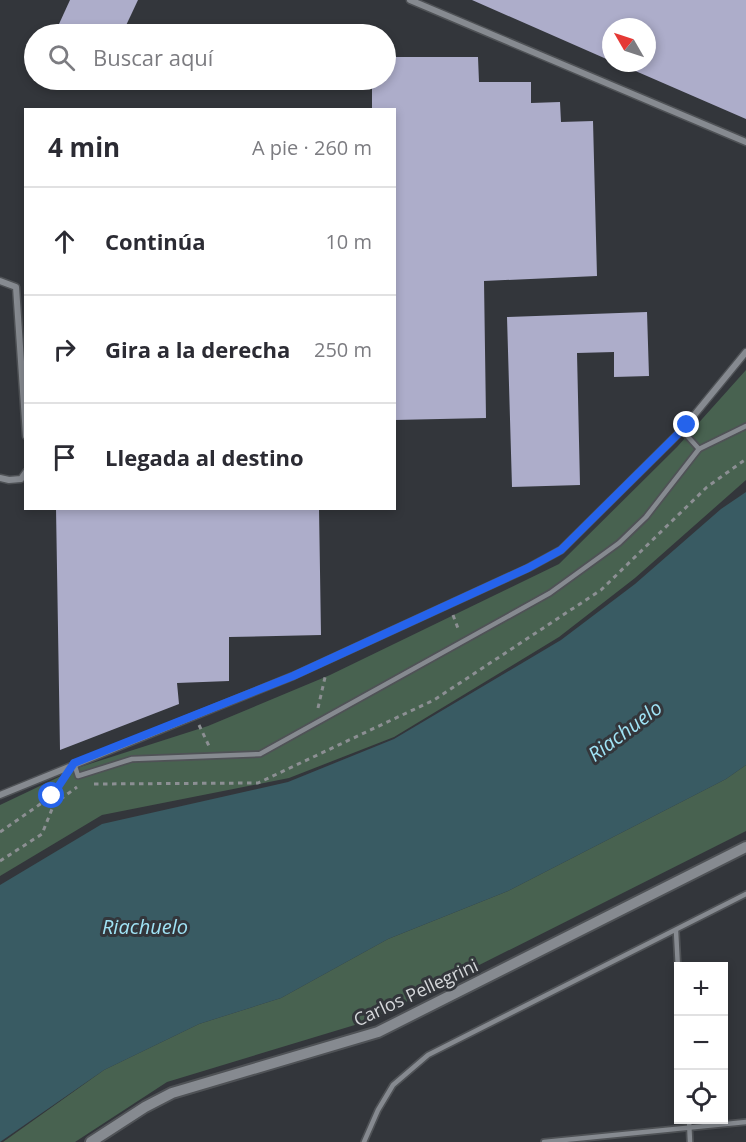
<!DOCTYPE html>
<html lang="es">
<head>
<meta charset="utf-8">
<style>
  body { margin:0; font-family:"Open Sans",sans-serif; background:#f2f2f3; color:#2b2b33 }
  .controls { position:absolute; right:18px; bottom:18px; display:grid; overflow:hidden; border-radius:0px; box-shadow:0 3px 9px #0003 }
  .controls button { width:54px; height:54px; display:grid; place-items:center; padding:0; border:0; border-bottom:2px solid #e1e1e2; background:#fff; color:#2b2b33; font:30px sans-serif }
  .compass { position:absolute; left:602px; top:18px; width:54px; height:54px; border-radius:50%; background:#fff; box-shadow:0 3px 9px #0003; rotate:309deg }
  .stop { position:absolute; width:18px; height:18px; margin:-14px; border:4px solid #2563eb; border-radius:50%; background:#fff }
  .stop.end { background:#2563eb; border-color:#fff; box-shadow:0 2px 6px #0008 }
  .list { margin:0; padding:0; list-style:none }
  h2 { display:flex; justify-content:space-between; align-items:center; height:78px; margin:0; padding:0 24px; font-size:26px }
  h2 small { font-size:20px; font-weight:400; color:#7c7c81 }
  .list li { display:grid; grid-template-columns:39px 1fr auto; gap:18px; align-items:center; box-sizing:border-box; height:108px; padding:0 24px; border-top:2px solid #e1e1e2 }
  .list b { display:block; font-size:22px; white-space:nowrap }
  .list em { font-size:20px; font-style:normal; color:#7c7c81 }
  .icon { flex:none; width:33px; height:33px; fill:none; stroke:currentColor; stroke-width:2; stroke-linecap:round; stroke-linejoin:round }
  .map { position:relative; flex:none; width:746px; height:1142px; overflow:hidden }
  .search { position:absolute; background:#fff; box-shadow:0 3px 9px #0003; left:24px; top:24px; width:372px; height:66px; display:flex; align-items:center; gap:15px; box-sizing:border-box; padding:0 21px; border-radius:33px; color:#7c7c81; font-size:22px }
  .panel { position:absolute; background:#fff; box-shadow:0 3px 9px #0003; left:24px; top:108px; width:372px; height:402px; border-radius:0px }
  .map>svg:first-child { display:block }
</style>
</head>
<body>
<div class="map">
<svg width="746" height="1142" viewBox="0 0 746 1142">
  <rect width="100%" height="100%" fill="#33363b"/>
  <g fill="#486250">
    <path d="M746 370V480L635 578 559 637 394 737 289 778 102 815 0 876V805L80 767 208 726 330 675 559 564 677 447Z"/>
    <path d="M746 765V831L368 1021 167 1082 75 1142H3L104 1070 199 1024 281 998 388 939 508 891 726 779Z"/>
  </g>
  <path fill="#395b63" d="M746 492V765L726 779 508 891 388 939 281 998 199 1024 104 1070 0 1142V885L102 824 288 782 394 739 561 640 635 584 721 509Z"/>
  <g fill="#adadca">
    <path d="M70 0H138L122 34H83L59 24Z"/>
    <path d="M472 0H746V119L617 63H647V27H611V61Z"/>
    <path d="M386 57H478L479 82H531V103L560 102 561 122 593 121 597 276 484 281 486 418 394 420V110H372V80H386Z"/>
    <path d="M647 312 649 376 614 377V352L577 353 580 485 512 487 507 317Z"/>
    <path d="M56 508H319L321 635 229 637V681L177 683 179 704 60 750Z"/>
  </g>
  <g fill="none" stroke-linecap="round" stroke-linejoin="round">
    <defs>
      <g id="service">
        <path d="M682 430 699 449"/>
        <path d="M74 763 78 776 132 759 260 754 550 593 619 543 646 517 699 449 746 426"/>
        <path d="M676 931 678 969"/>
        <path d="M689 1120 690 1142"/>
        <path d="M364 1142 378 1110 393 1085 428 1055 746 894"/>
        <path d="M544 1142 746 1122"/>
      </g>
      <g id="minor">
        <path d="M410 0 746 142"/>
        <path d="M0 281 16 287 26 436"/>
        <path d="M0 478 9 480 21 479 26 472"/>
        <path d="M0 795 293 676 528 568 561 550 682 430 746 352"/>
      </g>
      <path id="tertiary" d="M91 1142 145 1107 172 1093 378 1032 746 847"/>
    </defs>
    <use href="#service" stroke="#4f5256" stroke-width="8"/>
    <use href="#minor" stroke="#4f5256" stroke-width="9"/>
    <use href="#tertiary" stroke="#4f5256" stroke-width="14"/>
    <g stroke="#8c8f93" stroke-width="3" stroke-dasharray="4.5 4.5" stroke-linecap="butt">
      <path d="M453 615 459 631"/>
      <path d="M318 708 326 673"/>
      <path d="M199 725 209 746"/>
      <path d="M94 784 258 783 434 700 601 590 707 487 746 459"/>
      <path d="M0 832 52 796 59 785"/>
      <path d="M0 861 42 834 54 804 77 787"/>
    </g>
    <use href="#service" stroke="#868a90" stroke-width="4.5"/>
    <use href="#minor" stroke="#868a90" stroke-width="6"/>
    <use href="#tertiary" stroke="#868a90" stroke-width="10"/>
  </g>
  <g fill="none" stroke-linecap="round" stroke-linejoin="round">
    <path stroke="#2563eb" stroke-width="8" d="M52 796 74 763 293 676 528 568 561 550 687 425"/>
  </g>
  <g text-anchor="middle" stroke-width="6" stroke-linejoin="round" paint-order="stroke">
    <g font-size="18" fill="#d6d8db" stroke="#33363b">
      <text transform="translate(416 993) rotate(-25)" y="6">Carlos Pellegrini</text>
    </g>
    <g font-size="20" font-style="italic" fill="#a0e3f5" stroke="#33363b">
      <text transform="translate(625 731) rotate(-37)" y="7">Riachuelo</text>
      <text x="145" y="934">Riachuelo</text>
    </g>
  </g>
</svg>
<div class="controls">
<button>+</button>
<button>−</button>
<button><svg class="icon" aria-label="locate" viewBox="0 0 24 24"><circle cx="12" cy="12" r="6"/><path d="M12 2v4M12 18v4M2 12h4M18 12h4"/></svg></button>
</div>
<svg class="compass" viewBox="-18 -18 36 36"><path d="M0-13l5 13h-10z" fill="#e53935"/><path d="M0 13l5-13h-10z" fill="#7c7c81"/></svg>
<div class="stop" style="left:52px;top:796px"></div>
<div class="stop end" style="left:687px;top:425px"></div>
<div class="search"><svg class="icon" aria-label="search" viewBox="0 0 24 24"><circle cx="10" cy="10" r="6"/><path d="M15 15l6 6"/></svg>Buscar aquí</div>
<section class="panel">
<h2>4 min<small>A pie · 260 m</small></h2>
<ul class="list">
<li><svg class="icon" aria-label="ahead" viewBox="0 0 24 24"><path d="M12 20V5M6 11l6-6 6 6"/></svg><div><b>Continúa</b></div><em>10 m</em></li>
<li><svg class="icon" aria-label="right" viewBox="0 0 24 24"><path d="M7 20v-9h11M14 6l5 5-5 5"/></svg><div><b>Gira a la derecha</b></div><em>250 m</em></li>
<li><svg class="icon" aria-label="arrive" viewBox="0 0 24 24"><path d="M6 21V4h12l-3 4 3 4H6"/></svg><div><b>Llegada al destino</b></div></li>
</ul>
</section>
</div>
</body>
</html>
